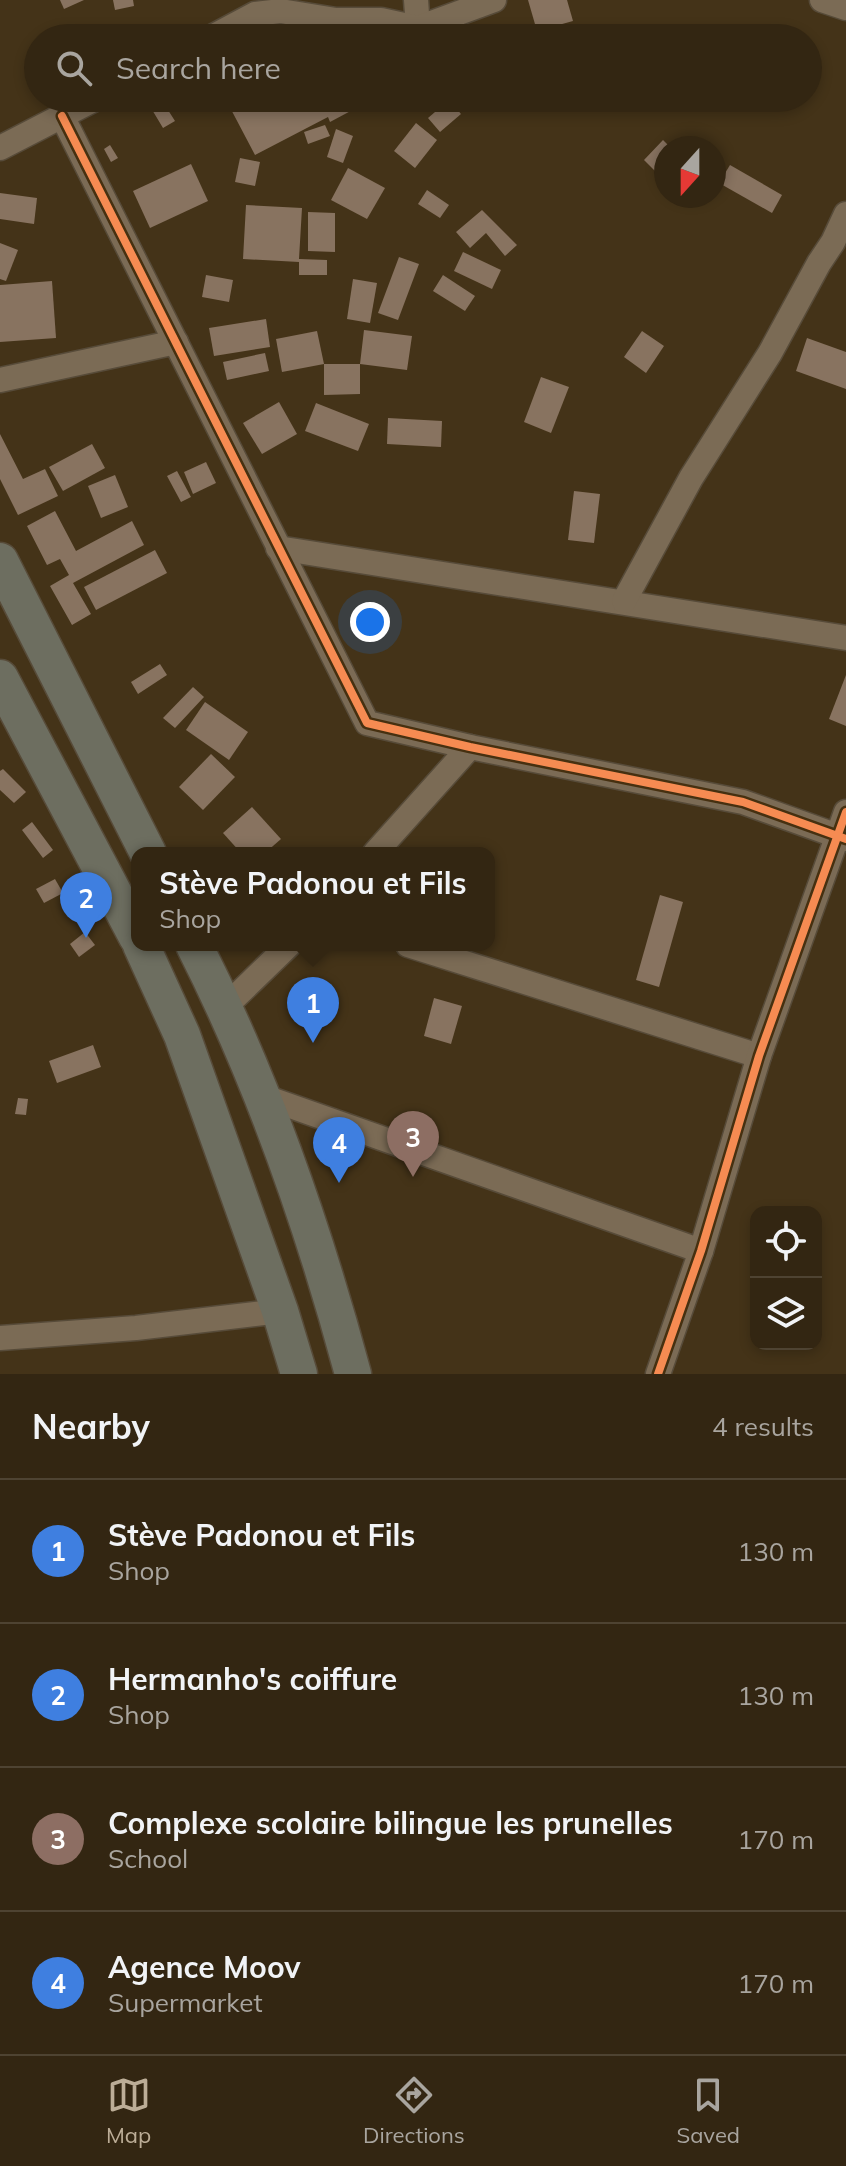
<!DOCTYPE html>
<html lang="en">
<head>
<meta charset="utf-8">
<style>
  body { margin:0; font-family:Mulish,sans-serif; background:#3b2e1b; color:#f1f3f6 }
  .controls { position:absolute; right:24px; bottom:24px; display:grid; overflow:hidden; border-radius:16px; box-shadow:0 4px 12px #0003 }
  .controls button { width:72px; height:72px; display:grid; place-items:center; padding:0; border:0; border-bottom:2px solid #4e4332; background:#332612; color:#f1f3f6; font:40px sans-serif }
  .compass { position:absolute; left:654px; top:136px; width:72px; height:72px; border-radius:50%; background:#332612; box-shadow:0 4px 12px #0003; rotate:201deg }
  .you { position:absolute; left:370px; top:622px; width:28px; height:28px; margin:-20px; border:6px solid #fff; border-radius:50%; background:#1a73e8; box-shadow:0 0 0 12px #1a73e833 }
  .badge { display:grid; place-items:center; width:52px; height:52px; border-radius:50%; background:#bcad97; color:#fff; font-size:26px; font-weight:700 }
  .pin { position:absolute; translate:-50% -66px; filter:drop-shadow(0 2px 4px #0008) }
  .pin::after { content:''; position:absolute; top:42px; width:28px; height:24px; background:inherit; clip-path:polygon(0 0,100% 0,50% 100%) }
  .popup { position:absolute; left:131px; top:847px; width:364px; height:104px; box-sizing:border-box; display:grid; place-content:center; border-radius:16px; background:#332612; filter:drop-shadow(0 2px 6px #0005); font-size:26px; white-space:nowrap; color:#a9a59f }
  .popup b { font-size:30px; color:#f1f3f6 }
  .popup::after { content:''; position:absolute; left:50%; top:100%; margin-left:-16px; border:16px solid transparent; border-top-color:#332612 }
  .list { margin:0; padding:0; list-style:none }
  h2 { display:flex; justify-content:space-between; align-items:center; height:104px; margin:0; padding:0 32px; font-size:34px }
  h2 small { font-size:26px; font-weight:400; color:#a9a59f }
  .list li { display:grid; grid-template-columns:52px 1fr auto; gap:24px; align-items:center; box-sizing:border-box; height:144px; padding:0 32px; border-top:2px solid #4e4332 }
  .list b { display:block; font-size:30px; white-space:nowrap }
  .list p { margin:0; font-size:26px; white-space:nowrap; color:#a9a59f }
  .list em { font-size:26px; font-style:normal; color:#a9a59f }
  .icon { flex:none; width:44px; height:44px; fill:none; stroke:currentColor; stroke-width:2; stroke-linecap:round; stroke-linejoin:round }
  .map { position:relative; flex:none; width:846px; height:1374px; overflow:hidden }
  .search { position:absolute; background:#332612; box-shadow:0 4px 12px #0003; left:24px; right:24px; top:24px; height:88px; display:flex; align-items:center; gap:20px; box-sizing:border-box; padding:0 28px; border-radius:44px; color:#a9a59f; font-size:30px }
  .sheet { height:680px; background:#332612 }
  nav { display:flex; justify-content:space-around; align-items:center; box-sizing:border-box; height:112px; border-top:2px solid #4e4332; background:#332612; font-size:22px; color:#a9a59f }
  nav a { display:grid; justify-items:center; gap:4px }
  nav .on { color:#bcad97 }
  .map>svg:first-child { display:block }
</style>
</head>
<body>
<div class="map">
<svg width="846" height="1374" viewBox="0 0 846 1374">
  <rect width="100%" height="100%" fill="#443318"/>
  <g fill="#887360">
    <path d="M60 0H84L64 9Z"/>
    <path d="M113 0H133L134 6 115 10Z"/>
    <path d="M528 0H567L573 21 537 31Z"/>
    <path d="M145 98H191L168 110 175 121 163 128Z"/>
    <path d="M225 98H356L360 106 330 122 328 117 255 155Z"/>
    <path d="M405 98H430L410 107Z"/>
    <path d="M449 100 461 114 440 132 428 118Z"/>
    <path d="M416 123 437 140 415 168 394 151Z"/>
    <path d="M325 125 330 136 308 144 304 132Z"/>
    <path d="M336 129 353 136 343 163 327 157Z"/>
    <path d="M663 140 671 148H666V182L644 160Z"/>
    <path d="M110 145 118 158 111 162 104 149Z"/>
    <path d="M240 158 260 162 255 186 235 182Z"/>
    <path d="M191 164 208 201 150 228 133 191Z"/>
    <path d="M730 165 782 195 772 213 719 183Z"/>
    <path d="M348 168 385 188 367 219 331 200Z"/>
    <path d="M427 190 449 205 440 218 418 204Z"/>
    <path d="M0 193 37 198 34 224 0 219Z"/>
    <path d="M246 205 302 208 299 259 327 260V275H299V262L243 259Z"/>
    <path d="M482 210 517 245 505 256 486 233 470 248 456 232Z"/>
    <path d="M308 212 335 213V252L308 251Z"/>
    <path d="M0 243 18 250 6 281 0 279Z"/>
    <path d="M463 252 501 270 492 289 454 271Z"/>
    <path d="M399 257 419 264 398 320 378 313Z"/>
    <path d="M206 275 233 280 229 302 202 297Z"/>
    <path d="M443 275 475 296 465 311 433 291Z"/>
    <path d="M353 279 377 283 370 323 347 319Z"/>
    <path d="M52 281 56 338 0 342V285Z"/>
    <path d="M266 319 270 347 214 356 209 328Z"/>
    <path d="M364 330 412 336 407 370 360 364V394L324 395V364H360Z"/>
    <path d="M317 331 324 364 282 372 276 339Z"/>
    <path d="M642 331 664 346 646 373 624 357Z"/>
    <path d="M807 338 846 352V389L796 371Z"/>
    <path d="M265 353 269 371 227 380 223 362Z"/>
    <path d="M541 377 569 387 551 433 524 422Z"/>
    <path d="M279 402 297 434 262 454 243 423Z"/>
    <path d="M316 403 369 424 358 451 305 431Z"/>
    <path d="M388 418 442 421 441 447 387 444Z"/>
    <path d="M0 434 23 479 45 469 58 496 18 515 0 479Z"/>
    <path d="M92 444 105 468 63 491 49 467Z"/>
    <path d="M206 462 216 483 193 494 184 472Z"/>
    <path d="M177 471 191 497 181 502 167 476Z"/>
    <path d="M115 475 128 507 101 518 88 486Z"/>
    <path d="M574 491 600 494 594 543 568 540Z"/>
    <path d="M55 511 76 551 132 521 144 545 73 583 91 614 72 625 50 586 69 575 60 559 47 565 27 526Z"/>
    <path d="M155 550 167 573 96 610 84 587Z"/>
    <path d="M160 664 167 675 138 694 131 682Z"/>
    <path d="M846 675V726L829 719Z"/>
    <path d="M193 687 204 697 175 728 163 718Z"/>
    <path d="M205 702 248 732 229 760 186 730Z"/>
    <path d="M211 754 235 777 203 810 179 787Z"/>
    <path d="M3 769 26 792 14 803 0 790V771Z"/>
    <path d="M252 807 281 839 265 853H241L223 833Z"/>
    <path d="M32 822 53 850 43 858 22 830Z"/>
    <path d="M55 879 63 893 44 903 36 889Z"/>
    <path d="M660 895 683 902 659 987 636 980Z"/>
    <path d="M85 932 95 945 79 957 70 944Z"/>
    <path d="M434 998 462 1006 451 1044 424 1036Z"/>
    <path d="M93 1045 101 1067 57 1083 49 1061Z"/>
    <path d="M18 1098 28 1099 26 1115 15 1114Z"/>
  </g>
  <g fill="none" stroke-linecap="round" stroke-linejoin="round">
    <defs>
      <g id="minor">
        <path d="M416 0 418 28"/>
        <path d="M822 0 846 8"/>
        <path d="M210 38 255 14 280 11 336 20H381L418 28 494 0"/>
        <path d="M62 116 367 723 470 747 743 802 846 839"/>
        <path d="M0 148 97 98"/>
        <path d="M0 380 176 342"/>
        <path d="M278 548 846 638"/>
        <path d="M624 601 691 478 770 353 819 263 833 242 846 214"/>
        <path d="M375 853 470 747"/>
        <path d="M408 945 759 1056"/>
        <path d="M225 1007 289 945"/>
        <path d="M262 1096 701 1251"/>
        <path d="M0 1338 136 1328 280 1311"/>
        <path d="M658 1374 701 1251 759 1056 846 812"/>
      </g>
      <g id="highway">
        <path d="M0 561 148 853"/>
        <path d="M0 678 137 937"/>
        <path d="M141 945 182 1035 280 1311 299 1374"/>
        <path d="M194 945C262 1079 314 1229 353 1374"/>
      </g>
    </defs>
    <use href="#minor" stroke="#574b39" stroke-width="27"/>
    <use href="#highway" stroke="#574b39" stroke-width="39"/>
    <use href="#minor" stroke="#7b6b55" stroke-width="24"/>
    <use href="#highway" stroke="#6d6e60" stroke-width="36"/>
    <defs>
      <g id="cycleway">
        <path d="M62 116 367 723 470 747 743 802 846 839"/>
        <path d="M658 1374 701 1251 759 1056 846 812"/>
      </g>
    </defs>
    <use href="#cycleway" stroke="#463010" stroke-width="13"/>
    <use href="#cycleway" stroke="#f68b52" stroke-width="8"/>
  </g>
</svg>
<div class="controls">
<button><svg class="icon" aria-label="locate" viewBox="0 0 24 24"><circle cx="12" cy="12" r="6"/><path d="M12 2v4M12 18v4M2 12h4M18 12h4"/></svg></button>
<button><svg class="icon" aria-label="layers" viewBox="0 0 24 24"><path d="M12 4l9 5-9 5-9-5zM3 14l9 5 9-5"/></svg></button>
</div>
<svg class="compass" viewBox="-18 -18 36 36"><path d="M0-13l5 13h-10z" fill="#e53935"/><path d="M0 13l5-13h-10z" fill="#a9a59f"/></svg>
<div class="you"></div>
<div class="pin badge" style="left:313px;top:1043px;background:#3f7fe0">1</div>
<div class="popup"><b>Stève Padonou et Fils</b>Shop</div>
<div class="pin badge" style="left:86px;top:938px;background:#3f7fe0">2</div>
<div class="pin badge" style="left:413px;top:1177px;background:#8d6e63">3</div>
<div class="pin badge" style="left:339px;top:1183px;background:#3f7fe0">4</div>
<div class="search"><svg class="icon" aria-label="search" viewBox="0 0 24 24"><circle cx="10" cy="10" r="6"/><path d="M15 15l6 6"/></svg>Search here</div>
</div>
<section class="sheet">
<h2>Nearby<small>4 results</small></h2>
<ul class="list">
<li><span class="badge" style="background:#3f7fe0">1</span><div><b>Stève Padonou et Fils</b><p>Shop</p></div><em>130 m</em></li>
<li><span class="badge" style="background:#3f7fe0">2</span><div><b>Hermanho's coiffure</b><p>Shop</p></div><em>130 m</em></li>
<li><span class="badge" style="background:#8d6e63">3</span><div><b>Complexe scolaire bilingue les prunelles</b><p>School</p></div><em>170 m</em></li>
<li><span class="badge" style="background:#3f7fe0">4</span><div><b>Agence Moov</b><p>Supermarket</p></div><em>170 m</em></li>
</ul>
</section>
<nav>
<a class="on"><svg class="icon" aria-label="map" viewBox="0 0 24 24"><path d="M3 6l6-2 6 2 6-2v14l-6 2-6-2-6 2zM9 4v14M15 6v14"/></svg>Map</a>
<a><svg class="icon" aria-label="directions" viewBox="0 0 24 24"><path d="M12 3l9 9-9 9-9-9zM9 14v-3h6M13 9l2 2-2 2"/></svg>Directions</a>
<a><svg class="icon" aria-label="saved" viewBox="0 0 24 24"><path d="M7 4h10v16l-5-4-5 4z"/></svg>Saved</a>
</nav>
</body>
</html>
